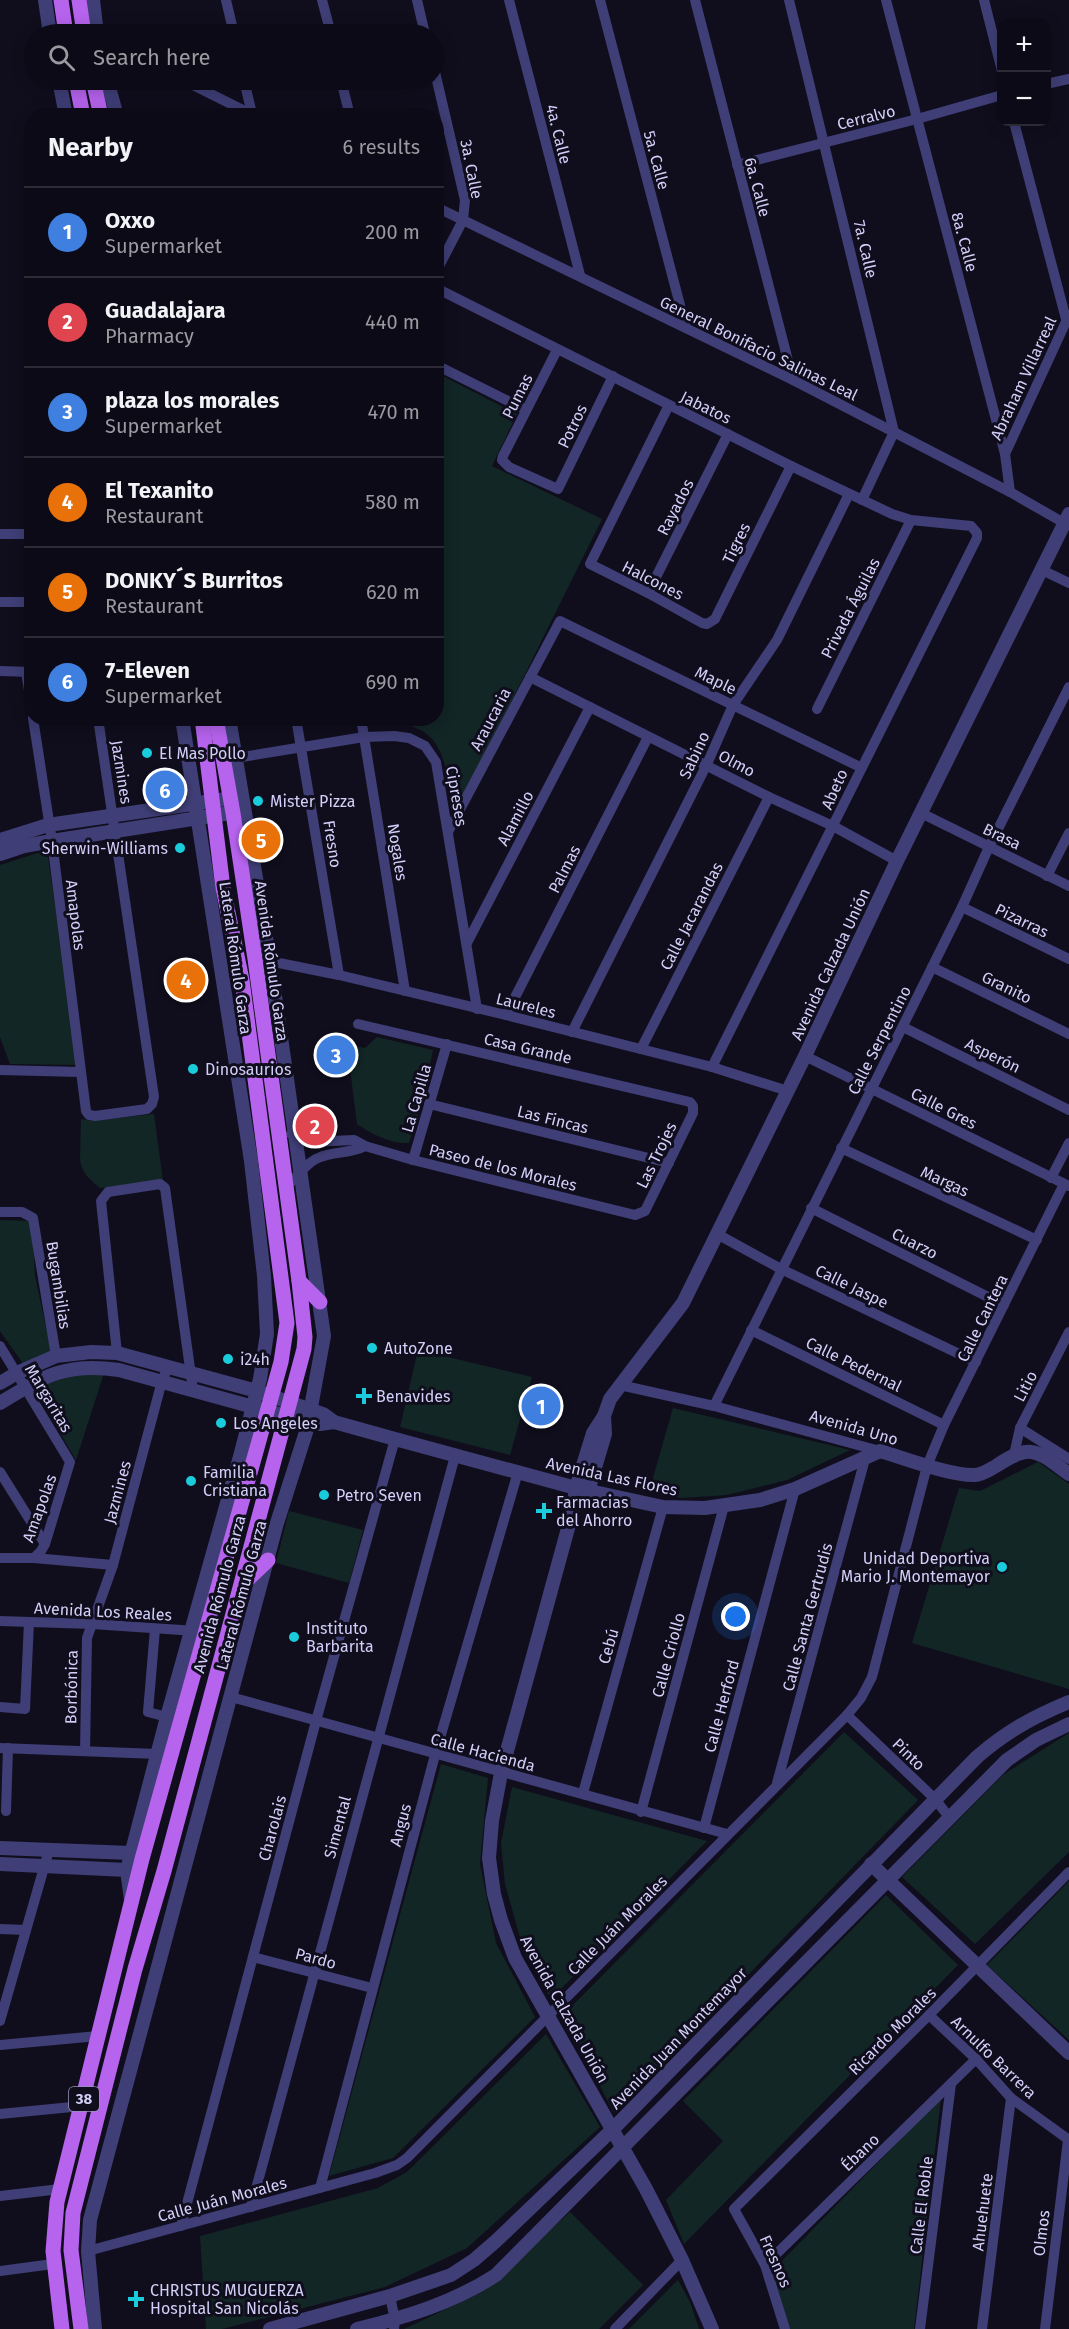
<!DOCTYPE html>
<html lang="en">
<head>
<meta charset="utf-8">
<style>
  body { margin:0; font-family:"Fira Sans",sans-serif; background:#15131f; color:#f1f3f6 }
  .controls { position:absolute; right:18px; top:18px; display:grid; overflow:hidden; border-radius:12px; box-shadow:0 3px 15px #0003 }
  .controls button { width:54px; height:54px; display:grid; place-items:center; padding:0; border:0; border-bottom:2px solid #2c2b35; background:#0c0a16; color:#f1f3f6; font:30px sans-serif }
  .you { position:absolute; left:736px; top:1617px; width:21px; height:21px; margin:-15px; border:4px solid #fff; border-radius:50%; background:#1a73e8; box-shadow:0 0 0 9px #1a73e833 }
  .badge { display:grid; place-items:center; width:39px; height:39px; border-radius:50%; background:#0f766e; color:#fff; font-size:20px; font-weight:700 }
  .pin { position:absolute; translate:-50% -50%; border:3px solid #fff; box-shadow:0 2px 6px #0006 }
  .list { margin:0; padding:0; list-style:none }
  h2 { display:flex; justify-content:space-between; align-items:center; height:78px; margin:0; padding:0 24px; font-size:26px }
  h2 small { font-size:20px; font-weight:400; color:#9a9aa1 }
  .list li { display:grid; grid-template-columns:39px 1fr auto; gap:18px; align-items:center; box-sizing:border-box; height:90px; padding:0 24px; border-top:2px solid #2c2b35 }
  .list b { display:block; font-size:22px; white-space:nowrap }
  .list p { margin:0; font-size:20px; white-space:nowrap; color:#9a9aa1 }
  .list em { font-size:20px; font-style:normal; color:#9a9aa1 }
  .icon { flex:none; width:33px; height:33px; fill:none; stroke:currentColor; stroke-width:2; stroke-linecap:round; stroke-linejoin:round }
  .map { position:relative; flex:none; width:1069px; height:2329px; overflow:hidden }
  .search { position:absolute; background:#0c0a16; box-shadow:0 3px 15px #0003; left:24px; top:24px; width:420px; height:66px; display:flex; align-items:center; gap:15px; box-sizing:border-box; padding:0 21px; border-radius:33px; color:#9a9aa1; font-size:22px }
  .panel { position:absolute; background:#0c0a16; box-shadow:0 3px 15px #0003; left:24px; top:108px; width:420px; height:618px; border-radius:24px }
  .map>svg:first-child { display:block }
</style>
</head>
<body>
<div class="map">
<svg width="1069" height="2329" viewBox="0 0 1069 2329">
  <rect width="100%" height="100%" fill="#100e1d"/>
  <g fill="#122625">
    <path d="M437 373 517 414 492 466 602 519 458 809 453 813C447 781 449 736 410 726 399 723 384 726 373 726L371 719 436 718Z"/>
    <path d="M47 850 78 1065 10 1064 0 1037V865Z"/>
    <path d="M377 1037 433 1050 422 1101 409 1143C391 1144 371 1134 357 1124L347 1044 365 1048Z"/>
    <path d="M154 1114 163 1181 100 1188C90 1180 82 1173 80 1160L81 1119 91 1121Z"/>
    <path d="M0 1220 32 1221 35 1276 51 1351 24 1365 0 1331Z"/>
    <path d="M418 1350 532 1377 510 1455 400 1427Z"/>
    <path d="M104 1373 76 1460 35 1391 65 1375Z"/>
    <path d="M673 1408 850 1450 787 1480 727 1495 681 1498 649 1492Z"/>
    <path d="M1038 1462 1069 1484V1689L912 1643 959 1488 980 1491Z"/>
    <path d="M289 1511 363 1530 349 1583 276 1563Z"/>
    <path d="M844 1732 918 1800 614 2113 563 2015Z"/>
    <path d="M1069 1733V1852L975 1944 902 1877 1004 1774Z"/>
    <path d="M441 1764 488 1778 480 1864 496 1943 535 2017 393 2158 329 2176Z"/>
    <path d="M512 1787 707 1841 551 1999 524 1952 505 1884 501 1843Z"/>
    <path d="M1069 1881V2040L987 1965Z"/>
    <path d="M886 1895 958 1965 684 2244 666 2200 723 2141 683 2101Z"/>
    <path d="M546 2034 600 2127 467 2248 385 2287 222 2329H206L200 2236 378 2188 407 2172Z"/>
    <path d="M941 2098 914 2329H788L772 2271Z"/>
    <path d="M570 2212 643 2285 599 2329H404L478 2294Z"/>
    <path d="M678 2280 690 2302 699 2329H629Z"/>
  </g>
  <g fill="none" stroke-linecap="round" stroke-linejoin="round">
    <g stroke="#3f3e76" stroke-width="10">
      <path d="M226 0 234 34"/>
      <path d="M322 0 331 34"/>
      <path d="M417 0 425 34"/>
      <path d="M509 0 580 275"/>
      <path d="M600 0 686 328"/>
      <path d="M695 0 793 380"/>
      <path d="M789 0 894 432 862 500"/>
      <path d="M886 0 1005 454 1010 492"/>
      <path d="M984 0 1002 71"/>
      <path d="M434 68 465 200 463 220 436 272"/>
      <path d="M183 80 255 116"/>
      <path d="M244 80 252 114"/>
      <path d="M341 80 350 116"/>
      <path d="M1046 84 1069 79"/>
      <path d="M1014 122 1066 319"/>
      <path d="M737 165 917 119 1002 95"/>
      <path d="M436 207 793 380 1010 492 1064 523"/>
      <path d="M436 288 791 466 892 514 911 520 971 526 977 533V538C887 714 801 891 712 1067"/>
      <path d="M557 350 503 456 502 460 509 467 558 489 613 376"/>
      <path d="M436 365 526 410"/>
      <path d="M669 405 590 564 648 593 702 623 707 624 715 619 791 466"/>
      <path d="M1005 454 1069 315"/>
      <path d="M0 534H32"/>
      <path d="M1042 570 1069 583"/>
      <path d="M648 593 728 434"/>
      <path d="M0 602H32"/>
      <path d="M0 671 31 672"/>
      <path d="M26 672 32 709"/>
      <path d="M530 677 769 797 833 826 897 861"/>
      <path d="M817 709 911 520"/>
      <path d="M33 718 52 841 86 1111 89 1115 95 1116 147 1109 152 1104 154 1097 98 718"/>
      <path d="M296 718 339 975"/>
      <path d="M361 718 405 991"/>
      <path d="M236 758 364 737 394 736 409 738 425 746 436 762 477 1009"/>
      <path d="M921 813 1069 886"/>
      <path d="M448 832 560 621 860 767"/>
      <path d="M1047 876 1069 833"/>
      <path d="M962 907 1069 959"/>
      <path d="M467 943 590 707"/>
      <path d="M264 960 339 975 506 1015 712 1067 788 1091"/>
      <path d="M932 967 1069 1034"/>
      <path d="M506 1015 648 737"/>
      <path d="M903 1027 1069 1110"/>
      <path d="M572 1032 707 764 733 705 777 640 849 494"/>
      <path d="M641 1049 769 797"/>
      <path d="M805 1056 1069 1186"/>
      <path d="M0 1070 80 1072"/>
      <path d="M429 1104 669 1163"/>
      <path d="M291 1134 311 1142 354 1140 365 1146 413 1160 635 1215 645 1211 693 1113V1106L690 1102 358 1024"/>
      <path d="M841 1148 1037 1240"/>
      <path d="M413 1160 447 1044"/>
      <path d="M1051 1178 1069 1143"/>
      <path d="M286 1187C296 1178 306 1163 318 1158 334 1151 350 1154 365 1146"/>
      <path d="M811 1208 1004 1305"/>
      <path d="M0 1212H22L33 1218 56 1356"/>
      <path d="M717 1234 781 1269 976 1362"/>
      <path d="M751 1330 944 1425"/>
      <path d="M0 1346 70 1462 45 1544 41 1551 34 1558"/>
      <path d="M117 1353 101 1201 108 1192 160 1184 165 1188 193 1390"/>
      <path d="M620 1385 714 1406 880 1451"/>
      <path d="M714 1406 962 907 989 847 1069 687"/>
      <path d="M1020 1428 1069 1459"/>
      <path d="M1014 1455 1020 1428 1069 1332"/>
      <path d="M0 1472 45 1544"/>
      <path d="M0 1558H34L113 1565"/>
      <path d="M0 1621 92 1624 196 1631"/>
      <path d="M155 1629 148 1712 167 1717"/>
      <path d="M231 1697 727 1834"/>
      <path d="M0 1707 25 1709 29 1622"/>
      <path d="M847 1715 935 1799 949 1817"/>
      <path d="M0 1748 157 1754"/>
      <path d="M85 1751 87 1638 113 1565 162 1381 168 1367"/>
      <path d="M777 1783 865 1459"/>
      <path d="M583 1793 663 1507"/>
      <path d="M6 1811 8 1748"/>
      <path d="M641 1812 724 1506"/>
      <path d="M704 1828 795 1489"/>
      <path d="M0 1929 26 1930"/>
      <path d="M253 1957 372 1988"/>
      <path d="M929 2015 976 2059 1011 2098 1069 2140"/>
      <path d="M0 2021 49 1850"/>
      <path d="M0 2045 98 2036"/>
      <path d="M0 2114 82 2106"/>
      <path d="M320 2188 435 1755 518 1472"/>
      <path d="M0 2196 60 2189"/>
      <path d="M251 2207 455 1456"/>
      <path d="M181 2226 316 1721 395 1439"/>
      <path d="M88 2251 375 2173 397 2165 407 2158 847 1715 861 1698 872 1677 927 1466 944 1425 1064 1184"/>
      <path d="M765 2265 976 2059"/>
      <path d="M0 2271 53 2264"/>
      <path d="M390 2296 395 2320 394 2329"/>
      <path d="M615 2329 682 2260"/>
      <path d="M785 2329 765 2265 734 2209 929 2015 1069 1872"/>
      <path d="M920 2329 951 2084"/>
      <path d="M982 2329 1011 2098"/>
      <path d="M1045 2329 1068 2140"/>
    </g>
    <g stroke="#3f3e76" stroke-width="14">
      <path d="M45 0 50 34"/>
      <path d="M93 0 97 34"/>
      <path d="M59 80 66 116"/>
      <path d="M107 80 117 116"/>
      <path d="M0 840 48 825 240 797"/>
      <path d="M0 854 24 846 52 841 243 811"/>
      <path d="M0 1383 17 1373 56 1356 91 1352 117 1353 257 1391 323 1414 334 1422 395 1439 576 1488 663 1507 705 1508 760 1500 795 1489 880 1451C904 1458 951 1476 975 1475 982 1475 989 1470 996 1466 1032 1442 1037 1451 1069 1474"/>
      <path d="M0 1403C44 1376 66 1362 119 1370L308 1422 320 1424 334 1422"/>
      <path d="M584 1497 588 1491 605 1434 604 1416"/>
      <path d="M0 1848 131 1853 142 1859 127 1870 0 1864"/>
      <path d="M871 1864 1069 2053"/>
      <path d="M131 1900 127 1870 167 1717 241 1453 260 1379 267 1334 264 1276 251 1161 182 718"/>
      <path d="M95 2329 88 2251 90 2220 277 1523 307 1429 324 1336 270 961 229 718"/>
      <path d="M270 2329 390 2296 451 2275 474 2260 496 2241 612 2130 977 1757C1007 1731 1033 1717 1069 1702"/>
      <path d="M357 2329C406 2317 453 2303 496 2275L1007 1760 1036 1740 1069 1724"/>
      <path d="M712 2329 682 2260 646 2189 515 1958 501 1920 494 1894 489 1858 492 1821 501 1773 573 1510 576 1488 593 1433 604 1416 610 1399 683 1303 805 1056 897 861 1069 514"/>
    </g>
    <g stroke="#b663ed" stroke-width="15">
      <path d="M61 0 66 34"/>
      <path d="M79 0 84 34"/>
      <path d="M76 80 83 116"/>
      <path d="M93 80 101 116"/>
      <path d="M299 1281 320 1302"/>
      <path d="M242 1585 268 1560"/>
      <path d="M62 2329 53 2251 57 2202 142 1859 281 1362 287 1323 242 980 223 888 202 718"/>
      <path d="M81 2329 71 2250 73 2213 135 1969 164 1871 304 1349 305 1337 299 1281 255 959 233 813 216 718"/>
    </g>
  </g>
  <g fill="#1accdb" stroke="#100e1d" stroke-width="2">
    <circle cx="147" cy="753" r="6"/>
    <circle cx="258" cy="801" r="6"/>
    <circle cx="180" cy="848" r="6"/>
    <circle cx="193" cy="1069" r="6"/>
    <circle cx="372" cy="1348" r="6"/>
    <circle cx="228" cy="1359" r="6"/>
    <path d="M361 1387h6v6h6v6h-6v6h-6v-6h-6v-6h6z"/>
    <circle cx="221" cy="1423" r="6"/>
    <circle cx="191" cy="1481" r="6"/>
    <circle cx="324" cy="1495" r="6"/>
    <path d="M541 1502h6v6h6v6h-6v6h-6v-6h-6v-6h6z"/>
    <circle cx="1002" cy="1567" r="6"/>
    <circle cx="294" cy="1637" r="6"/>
    <path d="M133 2290h6v6h6v6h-6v6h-6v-6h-6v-6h6z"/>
  </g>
  <g text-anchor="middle" stroke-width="6" stroke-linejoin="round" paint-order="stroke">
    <rect fill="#100e1d" stroke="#9895b7" stroke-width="1.5" x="69" y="2087" width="30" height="24" rx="4.5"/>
    <g font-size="15" font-weight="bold" fill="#d3cff9">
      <text x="84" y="2104">38</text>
    </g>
    <g font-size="16" fill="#d3cff9" stroke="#100e1d">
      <text transform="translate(866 117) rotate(-14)" y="6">Cerralvo</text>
      <text transform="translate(559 134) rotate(76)" y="6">4a. Calle</text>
      <text transform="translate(657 160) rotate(75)" y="6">5a. Calle</text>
      <text transform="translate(472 169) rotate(79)" y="6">3a. Calle</text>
      <text transform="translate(758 187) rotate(75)" y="6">6a. Calle</text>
      <text transform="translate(965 242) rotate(75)" y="6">8a. Calle</text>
      <text transform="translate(866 249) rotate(77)" y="6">7a. Calle</text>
      <text transform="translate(759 348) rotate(26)" y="6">General Bonifacio Salinas Leal</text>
      <text transform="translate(1023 378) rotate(-65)" y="6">Abraham Villarreal</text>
      <text transform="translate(517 396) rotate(-63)" y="6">Pumas</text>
      <text transform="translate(706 407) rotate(26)" y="6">Jabatos</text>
      <text transform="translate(572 426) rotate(-64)" y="6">Potros</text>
      <text transform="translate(675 507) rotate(-63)" y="6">Rayados</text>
      <text transform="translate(736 543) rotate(-64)" y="6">Tigres</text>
      <text transform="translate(653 580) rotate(27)" y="6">Halcones</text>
      <text transform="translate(850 608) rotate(-63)" y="6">Privada Águilas</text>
      <text transform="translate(716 680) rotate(26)" y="6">Maple</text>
      <text transform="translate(490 719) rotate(-62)" y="6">Araucaria</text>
      <text transform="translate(694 755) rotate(-65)" y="6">Sabino</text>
      <text transform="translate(737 763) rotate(28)" y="6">Olmo</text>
      <text transform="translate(122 772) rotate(81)" y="6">Jazmines</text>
      <text transform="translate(834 789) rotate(-66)" y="6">Abeto</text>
      <text transform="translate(457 796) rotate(80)" y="6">Cipreses</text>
      <text transform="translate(515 818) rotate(-62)" y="6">Alamillo</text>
      <text transform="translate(1002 836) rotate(26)" y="6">Brasa</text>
      <text transform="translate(333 844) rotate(81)" y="6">Fresno</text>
      <text transform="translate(398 852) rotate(81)" y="6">Nogales</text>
      <text transform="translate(564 869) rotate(-63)" y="6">Palmas</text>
      <text transform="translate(76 915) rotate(83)" y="6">Amapolas</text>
      <text transform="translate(691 916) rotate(-63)" y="6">Calle Jacarandas</text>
      <text transform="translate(1022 920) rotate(26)" y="6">Pizarras</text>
      <text transform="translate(236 958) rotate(82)" y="6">Lateral Rómulo Garza</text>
      <text transform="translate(272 961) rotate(82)" y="6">Avenida Rómulo Garza</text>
      <text transform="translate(830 964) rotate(-65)" y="6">Avenida Calzada Unión</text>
      <text transform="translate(1007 987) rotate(26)" y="6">Granito</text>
      <text transform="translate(526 1005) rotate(14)" y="6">Laureles</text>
      <text transform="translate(879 1040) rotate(-63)" y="6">Calle Serpentino</text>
      <text transform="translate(528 1048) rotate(13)" y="6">Casa Grande</text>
      <text transform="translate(993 1055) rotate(26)" y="6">Asperón</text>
      <text transform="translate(416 1098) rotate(-74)" y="6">La Capilla</text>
      <text transform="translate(944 1108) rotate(27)" y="6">Calle Gres</text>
      <text transform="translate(553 1119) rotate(14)" y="6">Las Fincas</text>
      <text transform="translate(656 1155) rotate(-64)" y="6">Las Trojes</text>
      <text transform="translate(503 1167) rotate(14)" y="6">Paseo de los Morales</text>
      <text transform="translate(945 1181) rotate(25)" y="6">Margas</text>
      <text transform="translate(915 1243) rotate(27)" y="6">Cuarzo</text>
      <text transform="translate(59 1285) rotate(81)" y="6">Bugambilias</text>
      <text transform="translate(852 1286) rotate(26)" y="6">Calle Jaspe</text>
      <text transform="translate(982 1318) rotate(-64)" y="6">Calle Cantera</text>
      <text transform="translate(854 1364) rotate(26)" y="6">Calle Pedernal</text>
      <text transform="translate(1025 1386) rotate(-63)" y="6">Litio</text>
      <text transform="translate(49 1398) rotate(59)" y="6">Margaritas</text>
      <text transform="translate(854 1427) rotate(16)" y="6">Avenida Uno</text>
      <text transform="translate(612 1476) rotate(12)" y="6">Avenida Las Flores</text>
      <text transform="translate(117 1492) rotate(-75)" y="6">Jazmines</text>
      <text transform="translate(39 1508) rotate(-70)" y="6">Amapolas</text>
      <text transform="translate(219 1594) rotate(-75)" y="6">Avenida Rómulo Garza</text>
      <text transform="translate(241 1595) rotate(-75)" y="6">Lateral Rómulo Garza</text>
      <text transform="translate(103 1611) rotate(3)" y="6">Avenida Los Reales</text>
      <text transform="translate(807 1617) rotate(-75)" y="6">Calle Santa Gertrudis</text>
      <text transform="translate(608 1646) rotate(-74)" y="6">Cebú</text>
      <text transform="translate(668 1655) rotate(-75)" y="6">Calle Criollo</text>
      <text transform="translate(71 1687) rotate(-89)" y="6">Borbónica</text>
      <text transform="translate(721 1706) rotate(-75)" y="6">Calle Herford</text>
      <text transform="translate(483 1752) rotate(15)" y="6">Calle Hacienda</text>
      <text transform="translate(909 1754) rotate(44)" y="6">Pinto</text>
      <text transform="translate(400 1825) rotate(-75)" y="6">Angus</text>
      <text transform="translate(337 1827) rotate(-75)" y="6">Simental</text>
      <text transform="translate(272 1828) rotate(-75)" y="6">Charolais</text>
      <text transform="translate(617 1925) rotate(-45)" y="6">Calle Juán Morales</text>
      <text transform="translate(316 1958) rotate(15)" y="6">Pardo</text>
      <text transform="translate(565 2009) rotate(61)" y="6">Avenida Calzada Unión</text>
      <text transform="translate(892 2031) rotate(-45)" y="6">Ricardo Morales</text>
      <text transform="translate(678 2038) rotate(-46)" y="6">Avenida Juan Montemayor</text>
      <text transform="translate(994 2057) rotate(44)" y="6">Arnulfo Barrera</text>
      <text transform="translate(860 2152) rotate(-44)" y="6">Ébano</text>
      <text transform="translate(222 2199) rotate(-15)" y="6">Calle Juán Morales</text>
      <text transform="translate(921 2205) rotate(-83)" y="6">Calle El Roble</text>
      <text transform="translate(982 2212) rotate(-83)" y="6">Ahuehuete</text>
      <text transform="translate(1041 2233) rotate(-83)" y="6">Olmos</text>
      <text transform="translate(776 2261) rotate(66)" y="6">Fresnos</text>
    </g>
    <g font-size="16" fill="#d3cff9" stroke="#100e1d" text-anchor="start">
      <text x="159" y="759">El Mas Pollo</text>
      <text x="270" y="807">Mister Pizza</text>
      <text x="168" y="854" text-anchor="end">Sherwin-Williams</text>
      <text x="205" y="1075">Dinosaurios</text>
      <text x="384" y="1354">AutoZone</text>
      <text x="240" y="1365">i24h</text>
      <text x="376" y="1402">Benavides</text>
      <text x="233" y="1429">Los Angeles</text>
      <text x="203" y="1478">Familia<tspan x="203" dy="18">Cristiana</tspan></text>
      <text x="336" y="1501">Petro Seven</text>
      <text x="556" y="1508">Farmacias<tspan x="556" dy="18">del Ahorro</tspan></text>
      <text x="990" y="1564" text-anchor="end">Unidad Deportiva<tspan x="990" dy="18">Mario J. Montemayor</tspan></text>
      <text x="306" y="1634">Instituto<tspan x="306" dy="18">Barbarita</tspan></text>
      <text x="150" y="2296">CHRISTUS MUGUERZA<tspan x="150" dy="18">Hospital San Nicolás</tspan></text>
    </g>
  </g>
</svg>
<div class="controls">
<button>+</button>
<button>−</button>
</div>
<div class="you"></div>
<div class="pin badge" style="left:541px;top:1406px;background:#3f7fe0">1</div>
<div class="pin badge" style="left:315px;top:1126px;background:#e0444e">2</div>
<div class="pin badge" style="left:336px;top:1055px;background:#3f7fe0">3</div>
<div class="pin badge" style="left:186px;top:980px;background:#e8710a">4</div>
<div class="pin badge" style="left:261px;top:840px;background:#e8710a">5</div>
<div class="pin badge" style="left:165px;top:790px;background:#3f7fe0">6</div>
<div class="search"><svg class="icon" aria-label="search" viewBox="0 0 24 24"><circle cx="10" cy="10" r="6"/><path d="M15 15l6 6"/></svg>Search here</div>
<section class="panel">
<h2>Nearby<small>6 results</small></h2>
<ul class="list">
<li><span class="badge" style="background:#3f7fe0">1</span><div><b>Oxxo</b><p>Supermarket</p></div><em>200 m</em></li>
<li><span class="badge" style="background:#e0444e">2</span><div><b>Guadalajara</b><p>Pharmacy</p></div><em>440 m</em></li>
<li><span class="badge" style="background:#3f7fe0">3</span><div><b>plaza los morales</b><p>Supermarket</p></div><em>470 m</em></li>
<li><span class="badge" style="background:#e8710a">4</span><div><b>El Texanito</b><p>Restaurant</p></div><em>580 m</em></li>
<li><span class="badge" style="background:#e8710a">5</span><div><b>DONKY´S Burritos</b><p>Restaurant</p></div><em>620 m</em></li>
<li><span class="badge" style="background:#3f7fe0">6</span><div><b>7-Eleven</b><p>Supermarket</p></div><em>690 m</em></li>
</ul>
</section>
</div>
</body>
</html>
